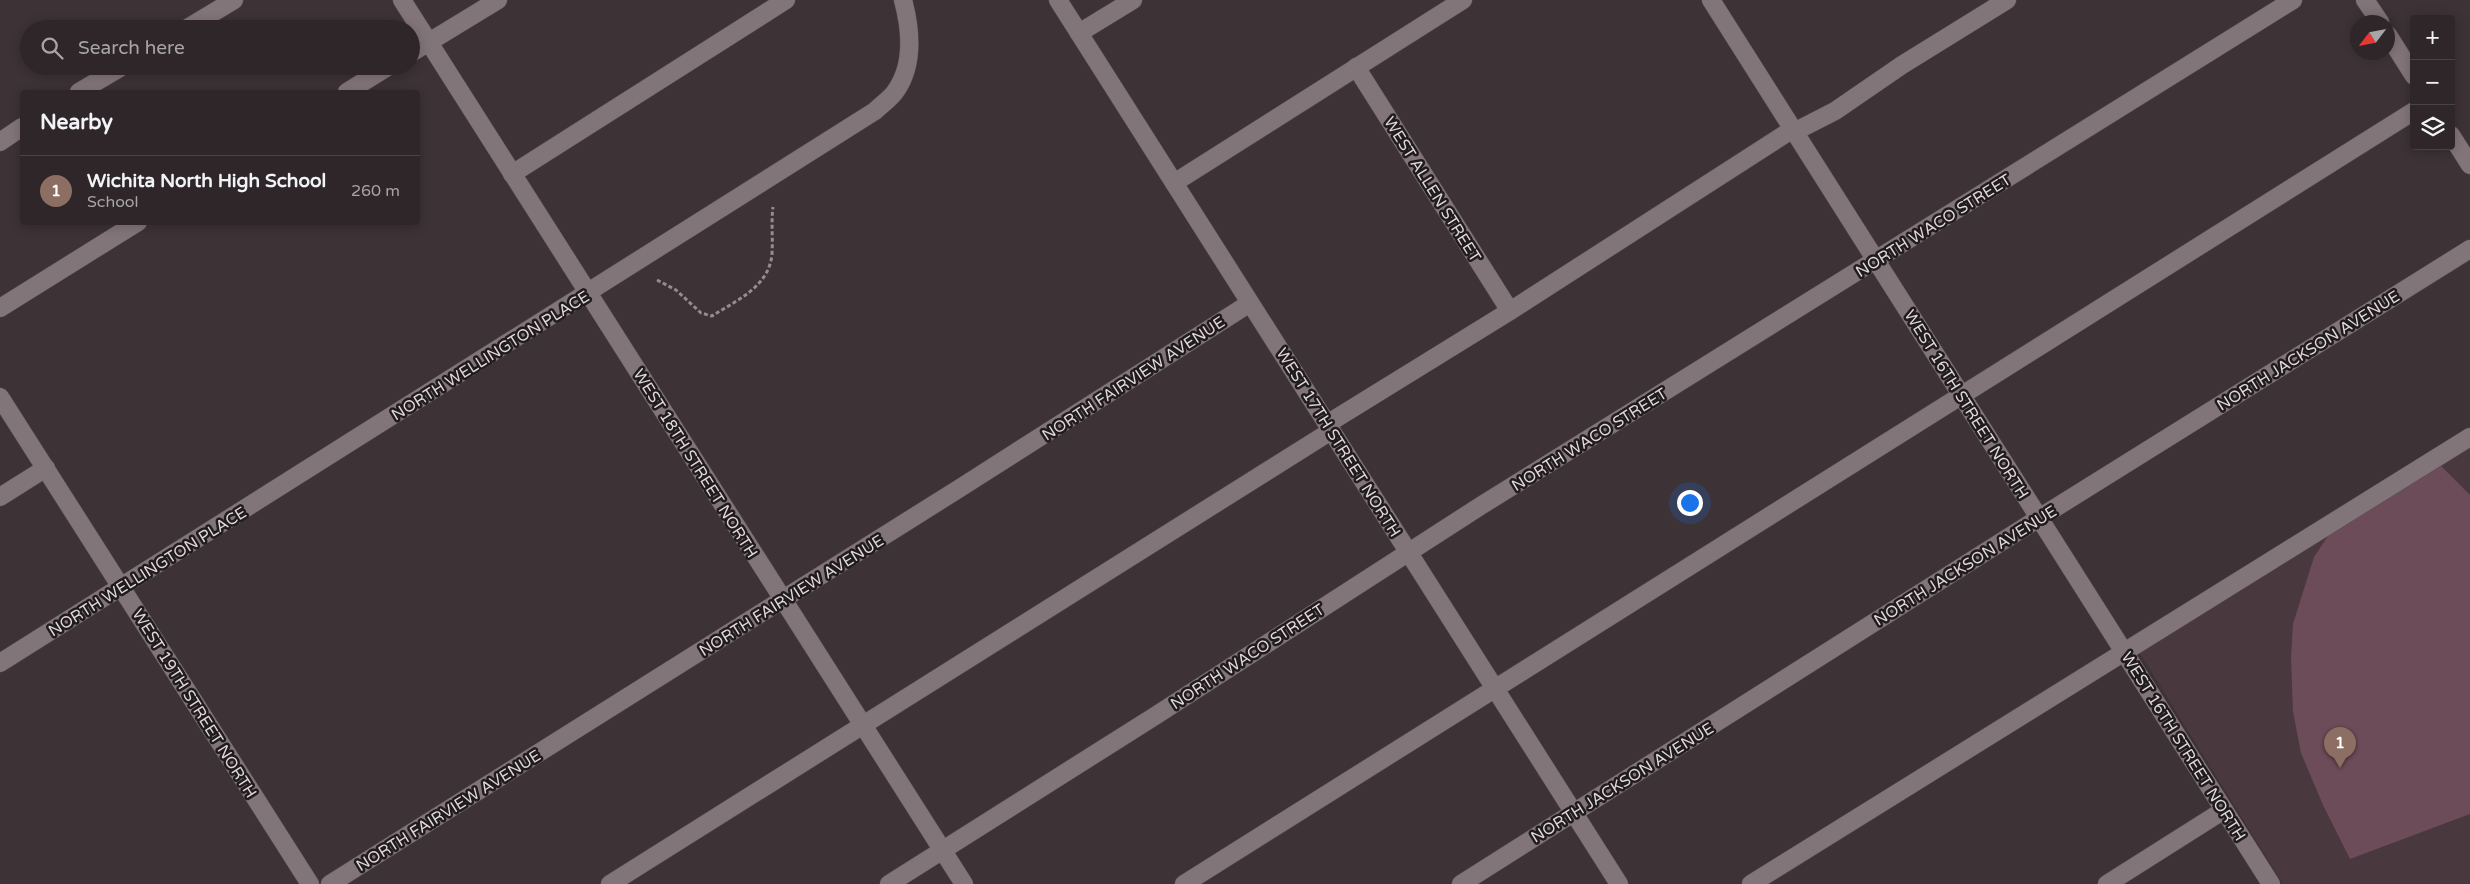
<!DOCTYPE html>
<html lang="en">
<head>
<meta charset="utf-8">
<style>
  body { margin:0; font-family:"Varela Round",sans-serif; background:#362e30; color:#f1f3f6 }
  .controls { position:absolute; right:15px; top:15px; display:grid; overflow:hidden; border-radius:5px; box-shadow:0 2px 12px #0003 }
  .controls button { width:45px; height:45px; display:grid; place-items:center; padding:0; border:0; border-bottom:1px solid #494345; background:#2e2628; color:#f1f3f6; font:25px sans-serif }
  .compass { position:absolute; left:2350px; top:15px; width:45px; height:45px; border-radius:50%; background:#2e2628; box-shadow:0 2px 12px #0003; rotate:238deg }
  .you { position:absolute; left:1689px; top:502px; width:18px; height:18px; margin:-12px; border:4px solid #fff; border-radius:50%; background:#1a73e8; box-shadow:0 0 0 8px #1a73e833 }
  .badge { display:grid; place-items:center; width:32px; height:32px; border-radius:50%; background:#fe8ebd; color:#fff; font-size:16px; font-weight:700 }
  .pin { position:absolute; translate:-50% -41px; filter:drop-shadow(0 1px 2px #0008) }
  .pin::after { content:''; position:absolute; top:26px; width:18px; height:15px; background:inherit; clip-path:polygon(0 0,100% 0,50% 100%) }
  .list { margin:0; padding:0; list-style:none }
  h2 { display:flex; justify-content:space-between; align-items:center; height:65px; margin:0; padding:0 20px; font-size:21px }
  h2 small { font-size:16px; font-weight:400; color:#a7a5a8 }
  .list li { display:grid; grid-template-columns:32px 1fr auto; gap:15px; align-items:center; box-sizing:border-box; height:70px; padding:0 20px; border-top:1px solid #494345 }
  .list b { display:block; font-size:19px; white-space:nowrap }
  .list p { margin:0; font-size:16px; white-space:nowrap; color:#a7a5a8 }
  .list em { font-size:16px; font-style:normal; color:#a7a5a8 }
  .icon { flex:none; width:28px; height:28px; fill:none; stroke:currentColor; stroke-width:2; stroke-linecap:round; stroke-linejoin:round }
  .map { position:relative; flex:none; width:2470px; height:884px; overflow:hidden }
  .search { position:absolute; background:#2e2628; box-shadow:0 2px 12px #0003; left:20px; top:20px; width:400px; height:55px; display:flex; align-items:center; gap:12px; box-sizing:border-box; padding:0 18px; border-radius:28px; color:#a7a5a8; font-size:19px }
  .panel { position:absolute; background:#2e2628; box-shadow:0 2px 12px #0003; left:20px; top:90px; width:400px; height:135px; border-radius:5px }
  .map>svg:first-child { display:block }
</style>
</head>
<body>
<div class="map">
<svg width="2470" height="884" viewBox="0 0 2470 884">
  <rect width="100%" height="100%" fill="#3d3236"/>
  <path fill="#4a383f" d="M2470 446V884H2283L2139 652Z"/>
  <path fill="#6c4c58" d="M2440 465 2470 495V814L2350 859 2323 805 2301 753 2293 712 2291 657 2293 624 2314 557 2330 533Z"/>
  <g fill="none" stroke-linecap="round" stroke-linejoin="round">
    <defs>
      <g id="minor">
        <path d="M402 0 964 884"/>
        <path d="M1058 0 1619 884"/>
        <path d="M1711 0 2271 884"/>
        <path d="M2365 0 2380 22"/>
        <path d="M186 29 234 0"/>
        <path d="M1079 33 1133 0"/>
        <path d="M2388 35 2414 76"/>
        <path d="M411 53 498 0"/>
        <path d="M1356 67 1510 311"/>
        <path d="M79 92 123 66"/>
        <path d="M347 92 389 66"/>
        <path d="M1794 132 1835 111 1902 65 2007 0"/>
        <path d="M2451 135 2470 165"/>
        <path d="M0 142 22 127"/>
        <path d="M512 174 786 0"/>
        <path d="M1174 183 1463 0"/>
        <path d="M0 308 138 222"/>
        <path d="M0 397 310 884"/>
        <path d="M1327 424 1510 311 1793 129"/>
        <path d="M0 497 46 468"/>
        <path d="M0 663 875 111C881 105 890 99 895 92 914 66 911 30 903 0"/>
        <path d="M330 884 960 488 1250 303"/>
        <path d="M610 884 1331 431"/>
        <path d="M889 884 1155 716 1482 505 2293 0"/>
        <path d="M1184 884 2414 111"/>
        <path d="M1461 884 2039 518 2470 249"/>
        <path d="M1751 884 2470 437"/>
        <path d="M2107 884 2224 810"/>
      </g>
    </defs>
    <use href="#minor" stroke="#584e52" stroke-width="19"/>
    <path stroke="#958c8f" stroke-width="3" stroke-dasharray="4 2.5" stroke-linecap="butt" d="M657 280 676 290 701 313 712 316C737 300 769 287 772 254 773 238 771 222 773 207"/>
    <use href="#minor" stroke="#827579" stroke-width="18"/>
  </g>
  <g text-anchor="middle" stroke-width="5" stroke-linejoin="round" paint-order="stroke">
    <g font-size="16" fill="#dfd7da" stroke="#201b1d">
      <text transform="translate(1433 189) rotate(58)" y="6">WEST ALLEN STREET</text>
      <text transform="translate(1933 225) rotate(-32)" y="6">NORTH WACO STREET</text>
      <text transform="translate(2308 350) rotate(-32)" y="6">NORTH JACKSON AVENUE</text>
      <text transform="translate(490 355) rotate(-32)" y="6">NORTH WELLINGTON PLACE</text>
      <text transform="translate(1133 378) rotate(-33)" y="6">NORTH FAIRVIEW AVENUE</text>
      <text transform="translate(1967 404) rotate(58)" y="6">WEST 16TH STREET NORTH</text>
      <text transform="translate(1589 439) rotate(-32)" y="6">NORTH WACO STREET</text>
      <text transform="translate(1339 442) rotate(58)" y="6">WEST 17TH STREET NORTH</text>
      <text transform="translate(696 463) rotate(58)" y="6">WEST 18TH STREET NORTH</text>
      <text transform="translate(1965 565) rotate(-32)" y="6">NORTH JACKSON AVENUE</text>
      <text transform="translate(147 571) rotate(-32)" y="6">NORTH WELLINGTON PLACE</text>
      <text transform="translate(791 595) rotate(-32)" y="6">NORTH FAIRVIEW AVENUE</text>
      <text transform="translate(1247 656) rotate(-33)" y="6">NORTH WACO STREET</text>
      <text transform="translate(195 703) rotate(58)" y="6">WEST 19TH STREET NORTH</text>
      <text transform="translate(2184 746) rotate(58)" y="6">WEST 16TH STREET NORTH</text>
      <text transform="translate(1622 782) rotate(-32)" y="6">NORTH JACKSON AVENUE</text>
      <text transform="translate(448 810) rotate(-32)" y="6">NORTH FAIRVIEW AVENUE</text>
    </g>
  </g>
</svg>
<div class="controls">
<button>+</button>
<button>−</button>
<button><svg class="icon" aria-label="layers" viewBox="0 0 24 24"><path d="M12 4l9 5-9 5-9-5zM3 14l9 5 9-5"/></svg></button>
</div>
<svg class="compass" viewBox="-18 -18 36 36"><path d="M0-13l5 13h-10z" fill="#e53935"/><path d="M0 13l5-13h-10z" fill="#a7a5a8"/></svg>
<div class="you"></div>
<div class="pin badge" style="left:2340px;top:768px;background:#8d6e63">1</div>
<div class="search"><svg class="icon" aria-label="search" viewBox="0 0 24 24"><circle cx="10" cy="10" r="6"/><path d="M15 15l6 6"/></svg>Search here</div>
<section class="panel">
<h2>Nearby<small></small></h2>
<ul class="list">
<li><span class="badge" style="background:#8d6e63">1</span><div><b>Wichita North High School</b><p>School</p></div><em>260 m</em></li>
</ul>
</section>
</div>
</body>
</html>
